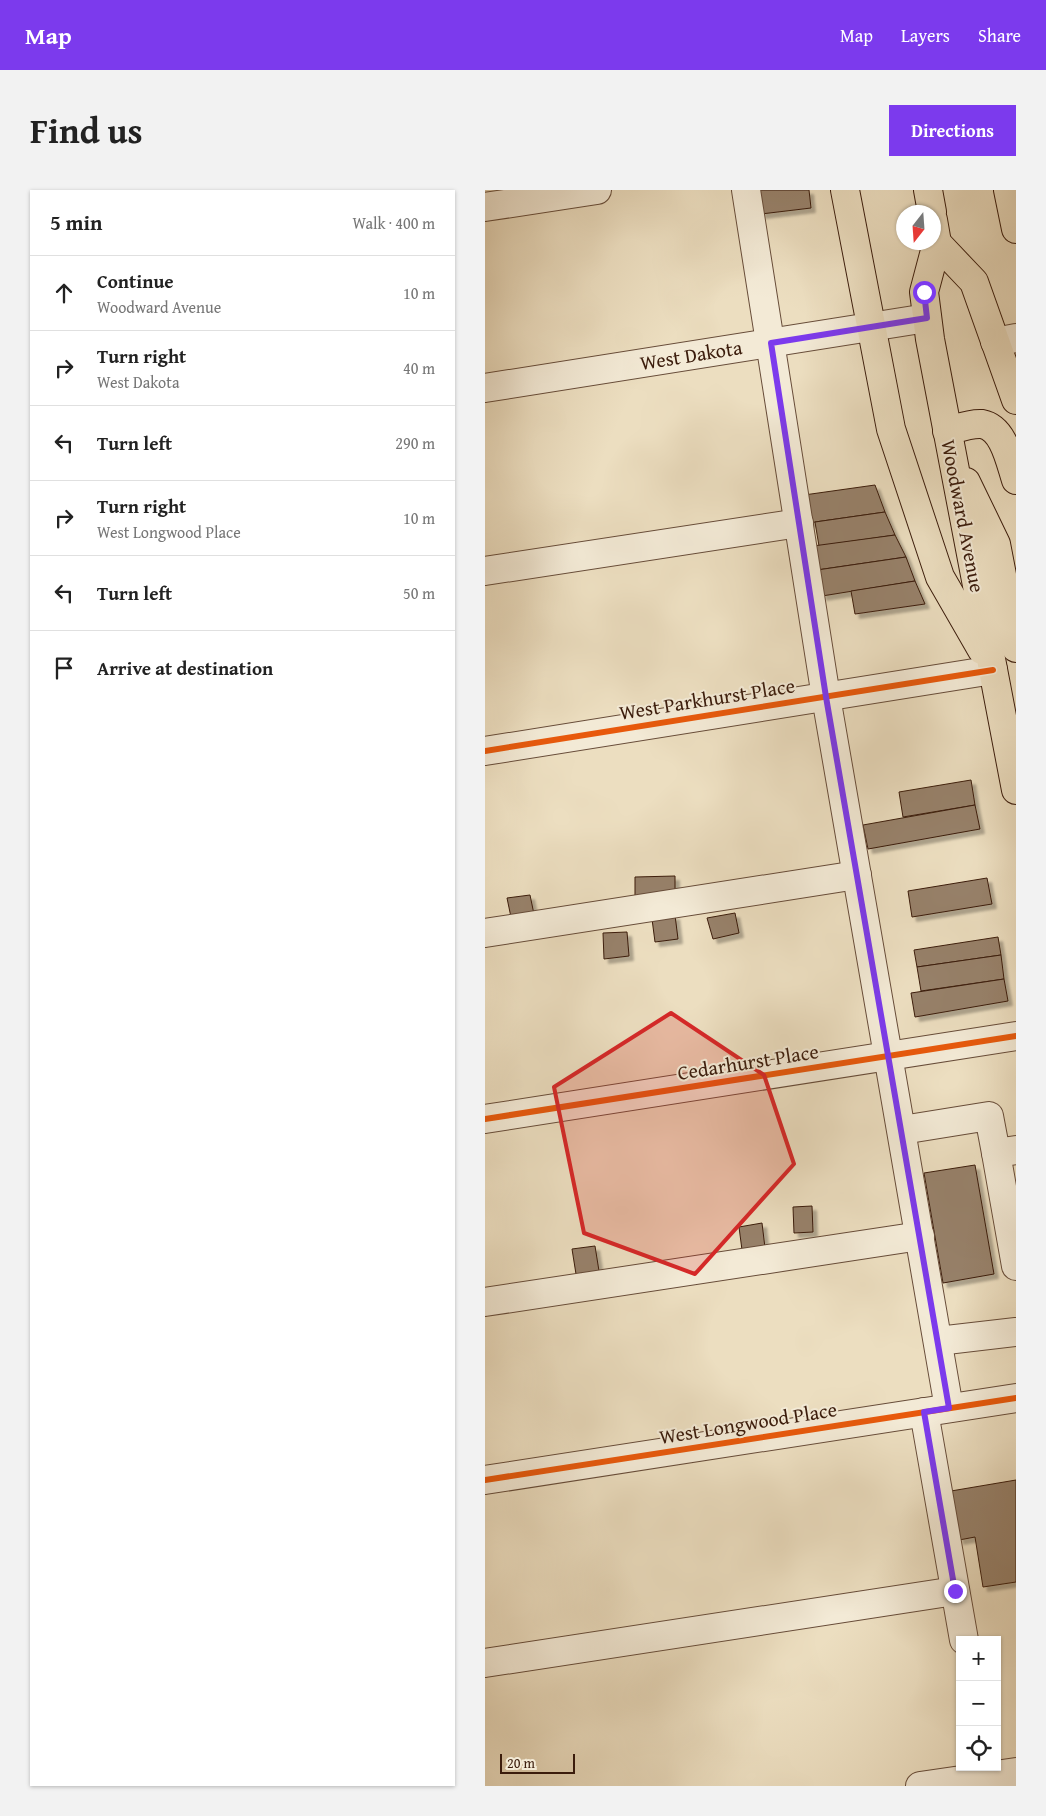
<!DOCTYPE html>
<html lang="en">
<head>
<meta charset="utf-8">
<style>
  body { margin:0; font-family:"Gentium Book Plus",serif; background:#f2f2f2; color:#222 }
  .controls { position:absolute; right:15px; bottom:15px; display:grid; overflow:hidden; border-radius:0px; box-shadow:0 1px 4px #0004 }
  .controls button { width:45px; height:45px; display:grid; place-items:center; padding:0; border:0; border-bottom:1px solid #e0e0e0; background:#fff; color:#222; font:25px sans-serif }
  .compass { position:absolute; left:411px; top:15px; width:45px; height:45px; border-radius:50%; background:#fff; box-shadow:0 1px 4px #0004; rotate:197deg }
  .scale { position:absolute; left:15px; bottom:12px; width:75px; box-sizing:border-box; padding-left:5px; border:2px solid #3b1c0c; border-top:0; font-size:14px; line-height:18px; white-space:nowrap; color:#3b1c0c; -webkit-text-stroke:4px #f3ead6; paint-order:stroke }
  .stop { position:absolute; width:15px; height:15px; margin:-11px; border:4px solid #7c3aed; border-radius:50%; background:#fff }
  .stop.end { background:#7c3aed; border-color:#fff; box-shadow:0 1px 5px #0008 }
  .list { margin:0; padding:0; list-style:none }
  h2 { display:flex; justify-content:space-between; align-items:center; height:65px; margin:0; padding:0 20px; font-size:21px }
  h2 small { font-size:16px; font-weight:400; color:#767676 }
  .list li { display:grid; grid-template-columns:32px 1fr auto; gap:15px; align-items:center; box-sizing:border-box; height:75px; padding:0 20px; border-top:1px solid #e0e0e0 }
  .list b { display:block; font-size:19px; white-space:nowrap }
  .list p { margin:0; font-size:16px; white-space:nowrap; color:#767676 }
  .list em { font-size:16px; font-style:normal; color:#767676 }
  .icon { flex:none; width:28px; height:28px; fill:none; stroke:currentColor; stroke-width:2; stroke-linecap:round; stroke-linejoin:round }
  .map { position:relative; flex:none; width:531px; height:1596px; overflow:hidden; border-radius:0px }
  header { display:flex; align-items:center; gap:30px; box-sizing:border-box; height:70px; padding:0 25px; background:#7c3aed; color:#fff }
  header strong { font-size:24px }
  nav { display:flex; gap:28px; margin-inline-start:auto; font-size:18px }
  .intro { display:flex; align-items:center; justify-content:space-between; box-sizing:border-box; height:120px; padding:0 30px }
  h1 { margin:0; font-size:35px }
  .button { padding:12px 22px; border-radius:0px; background:#7c3aed; color:#fff; font-size:18px; font-weight:700 }
  main { display:flex; gap:30px; padding:0 30px }
  aside { flex:1; background:#fff; border-radius:0px; box-shadow:0 1px 4px #0004 }
  .map>svg:first-child { display:block }
</style>
</head>
<body>
<header>
<strong>Map</strong>
<nav><a>Map</a><a>Layers</a><a>Share</a></nav>
</header>
<div class="intro"><h1>Find us</h1><a class="button">Directions</a></div>
<main>
<aside>
<h2>5 min<small>Walk · 400 m</small></h2>
<ul class="list">
<li><svg class="icon" aria-label="ahead" viewBox="0 0 24 24"><path d="M12 20V5M6 11l6-6 6 6"/></svg><div><b>Continue</b><p>Woodward Avenue</p></div><em>10 m</em></li>
<li><svg class="icon" aria-label="right" viewBox="0 0 24 24"><path d="M7 20v-9h11M14 6l5 5-5 5"/></svg><div><b>Turn right</b><p>West Dakota</p></div><em>40 m</em></li>
<li><svg class="icon" aria-label="left" viewBox="0 0 24 24"><path d="M17 20v-9H6M10 6l-5 5 5 5"/></svg><div><b>Turn left</b></div><em>290 m</em></li>
<li><svg class="icon" aria-label="right" viewBox="0 0 24 24"><path d="M7 20v-9h11M14 6l5 5-5 5"/></svg><div><b>Turn right</b><p>West Longwood Place</p></div><em>10 m</em></li>
<li><svg class="icon" aria-label="left" viewBox="0 0 24 24"><path d="M17 20v-9H6M10 6l-5 5 5 5"/></svg><div><b>Turn left</b></div><em>50 m</em></li>
<li><svg class="icon" aria-label="arrive" viewBox="0 0 24 24"><path d="M6 21V4h12l-3 4 3 4H6"/></svg><div><b>Arrive at destination</b></div></li>
</ul>
</aside>
<div class="map">
<svg width="531" height="1596" viewBox="0 0 531 1596">
  <defs>
    <filter id="shadow"><feDropShadow dx="4.5" dy="4.5" stdDeviation="1" flood-color="#0004"/></filter>
  </defs>
  <rect width="100%" height="100%" fill="#ecdec0"/>
  <filter id="stains"><feTurbulence type="fractalNoise" baseFrequency=".004" numOctaves="4"/><feColorMatrix values="0 0 0 0 .2 0 0 0 0 .09 0 0 0 0 .02 0 0 0 .5 -.17"/></filter>
  <radialGradient id="worn" r=".72"><stop offset=".6" stop-color="#630" stop-opacity="0"/><stop offset="1" stop-color="#630" stop-opacity=".3"/></radialGradient>
  <g fill="#97816a" stroke="#3b1c0c" filter="url(#shadow)">
    <path d="M272 0H324L326 18 276 24Z"/>
    <path d="M390 295 400 322 323 333 319 305Z"/>
    <path d="M400 322 410 345 334 356 330 332Z"/>
    <path d="M410 345 421 367 332 380 328 356Z"/>
    <path d="M421 367 430 391 337 406 332 380Z"/>
    <path d="M430 391 440 414 370 424 366 401Z"/>
    <path d="M486 590 490 615 418 627 414 602Z"/>
    <path d="M490 615 495 639 383 659 378 635Z"/>
    <path d="M190 686V710L150 711V687Z"/>
    <path d="M502 688 507 714 427 727 423 701Z"/>
    <path d="M45 705 50 729 27 732 22 708Z"/>
    <path d="M250 723 254 743 228 749 222 728Z"/>
    <path d="M190 725 193 749 170 752 167 729Z"/>
    <path d="M142 742 144 766 119 769 118 743Z"/>
    <path d="M513 747 516 765 432 777 429 760Z"/>
    <path d="M516 765 519 789 436 801 432 777Z"/>
    <path d="M519 789 523 811 430 827 426 803Z"/>
    <path d="M490 975 509 1084 458 1093 439 983Z"/>
    <path d="M327 1016 328 1042 309 1043 308 1017Z"/>
    <path d="M277 1033 280 1058 257 1060 254 1037Z"/>
    <path d="M110 1056 114 1081 91 1084 87 1059Z"/>
    <path d="M531 1290V1392L498 1397 490 1347 474 1350 466 1301Z"/>
  </g>
  <g fill="none" stroke-linecap="round" stroke-linejoin="round">
    <defs>
      <g id="minor">
        <path d="M261 0 341 507 464 1218"/>
        <path d="M0 17 112 0"/>
        <path d="M510 152 531 148"/>
        <path d="M0 198 442 128"/>
        <path d="M0 381 314 333"/>
        <path d="M0 561 508 480"/>
        <path d="M0 743 372 685"/>
        <path d="M0 929 531 846"/>
        <path d="M417 940 504 926 511 963 531 960"/>
        <path d="M511 963 531 1076"/>
        <path d="M0 1112 435 1046"/>
        <path d="M453 1151 531 1142"/>
        <path d="M439 1222 479 1450"/>
        <path d="M0 1290 531 1208"/>
        <path d="M0 1473 470 1401"/>
        <path d="M435 1596 531 1582"/>
      </g>
      <g id="major">
        <path d="M360 0 406 239 455 387 497 460"/>
        <path d="M443 0 447 22"/>
        <path d="M523 0 531 39"/>
        <path d="M448 30 452 53 439 102 445 149 531 600"/>
        <path d="M452 53 489 92 531 210"/>
        <path d="M462 241C473 238 486 233 497 234 519 238 525 272 531 290"/>
        <path d="M481 292 511 354 531 458"/>
      </g>
    </defs>
    <use href="#minor" stroke="#674c39" stroke-width="30"/>
    <use href="#major" stroke="#3b1c0c" stroke-width="30"/>
    <use href="#minor" stroke="#f3ead6" stroke-width="28"/>
    <use href="#major" stroke="#ecdec0" stroke-width="28"/>
    <defs>
      <g id="cycleway">
        <path d="M0 561 508 480"/>
        <path d="M0 929 531 846"/>
        <path d="M0 1290 531 1208"/>
      </g>
    </defs>
    <use href="#cycleway" stroke="#f3ead6" stroke-width="9"/>
    <use href="#cycleway" stroke="#e8590c" stroke-width="6"/>
  </g>
  <g fill="none" stroke-linecap="round" stroke-linejoin="round">
    <path stroke="#7c3aed" stroke-width="6" d="M439 102 442 128 286 153 341 507 464 1218 439 1222 470 1401"/>
  </g>
  <path fill="#d62828" fill-opacity="0.2" stroke="#d62828" stroke-width="4" stroke-linejoin="round" d="M186 823 279 885 309 974 210 1084 99 1043 69 897Z"/>
  <g text-anchor="middle" stroke-width="4" stroke-linejoin="round" paint-order="stroke">
    <g font-size="20" fill="#3b1c0c" stroke="#f3ead6">
      <text transform="translate(206 165) rotate(-9)" y="7">West Dakota</text>
      <text transform="translate(478 326) rotate(79)" y="7">Woodward Avenue</text>
      <text transform="translate(222 509) rotate(-9)" y="7">West Parkhurst Place</text>
      <text transform="translate(263 872) rotate(-9)" y="7">Cedarhurst Place</text>
      <text transform="translate(263 1233) rotate(-9)" y="7">West Longwood Place</text>
    </g>
  </g>
  <rect width="100%" height="100%" filter="url(#stains)"/>
  <rect width="100%" height="100%" fill="url(#worn)"/>
</svg>
<div class="controls">
<button>+</button>
<button>−</button>
<button><svg class="icon" aria-label="locate" viewBox="0 0 24 24"><circle cx="12" cy="12" r="6"/><path d="M12 2v4M12 18v4M2 12h4M18 12h4"/></svg></button>
</div>
<svg class="compass" viewBox="-18 -18 36 36"><path d="M0-13l5 13h-10z" fill="#e53935"/><path d="M0 13l5-13h-10z" fill="#767676"/></svg>
<div class="scale">20 m</div>
<div class="stop" style="left:439px;top:102px"></div>
<div class="stop end" style="left:470px;top:1401px"></div>
</div>
</main>
</body>
</html>
